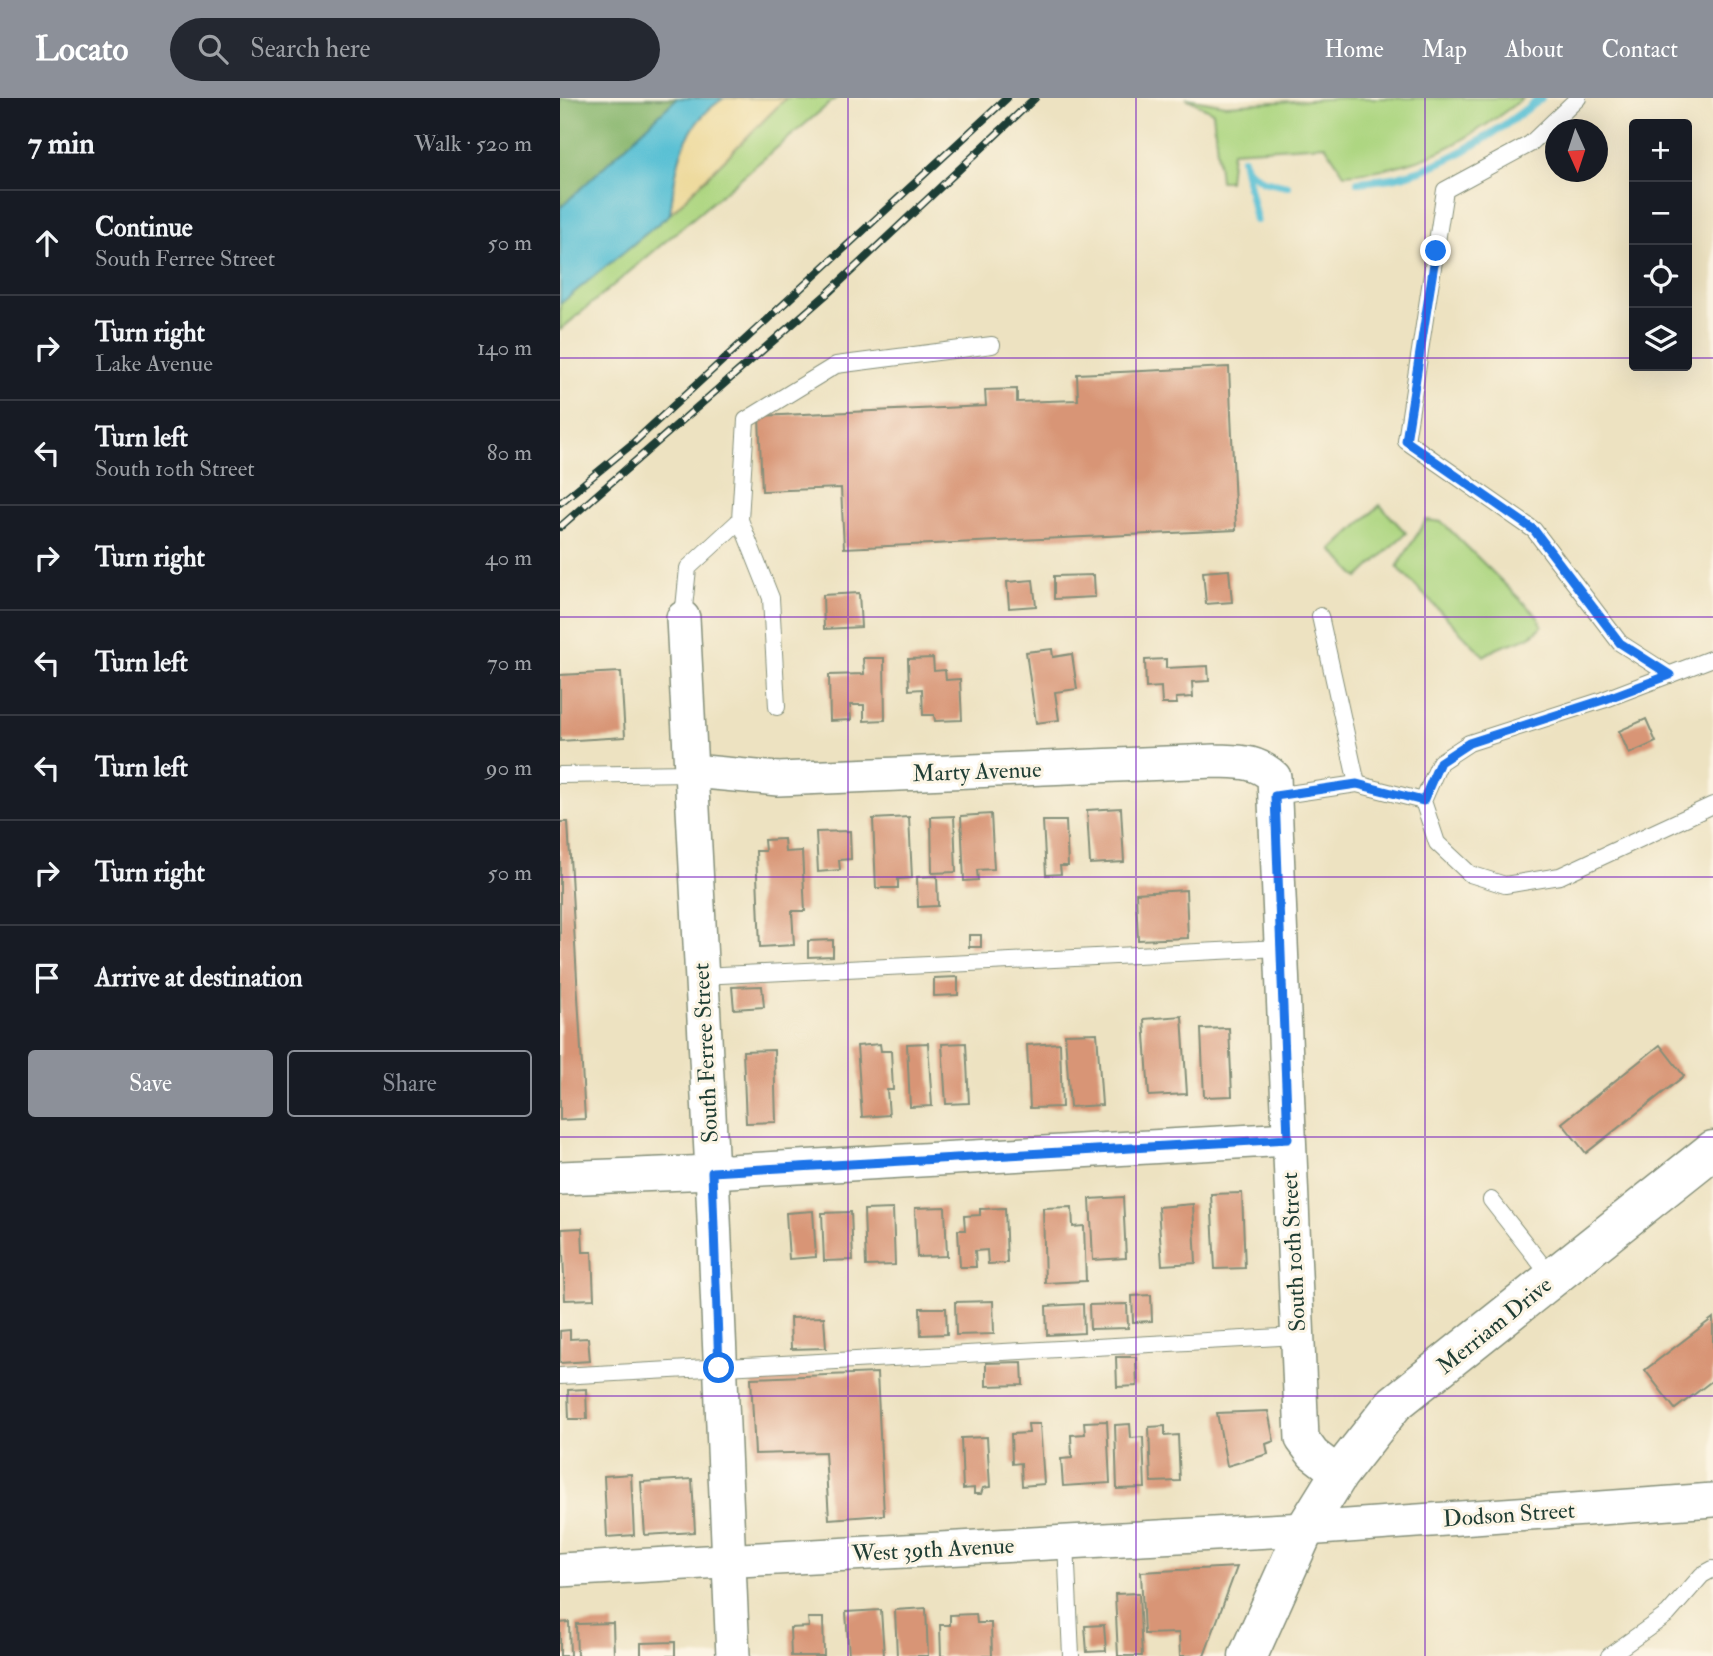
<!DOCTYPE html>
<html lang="en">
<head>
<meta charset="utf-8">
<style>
  body { margin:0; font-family:"IM FELL Double Pica",serif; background:#242831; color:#f1f3f6 }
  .controls { position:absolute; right:21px; top:21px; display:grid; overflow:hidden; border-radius:7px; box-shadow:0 7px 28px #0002 }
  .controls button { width:63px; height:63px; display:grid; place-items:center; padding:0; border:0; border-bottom:2px solid #363941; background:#171b24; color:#f1f3f6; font:35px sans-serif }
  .compass { position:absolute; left:985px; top:21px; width:63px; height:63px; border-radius:50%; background:#171b24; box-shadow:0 7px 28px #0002; rotate:177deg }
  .stop { position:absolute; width:21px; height:21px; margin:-16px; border:5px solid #1a73e8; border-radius:50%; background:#fff }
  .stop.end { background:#1a73e8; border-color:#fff; box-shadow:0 2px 7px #0008 }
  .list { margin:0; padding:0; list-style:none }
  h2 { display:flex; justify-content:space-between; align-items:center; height:91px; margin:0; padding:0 28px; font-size:30px }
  h2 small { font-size:23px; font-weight:400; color:#9ea1a6 }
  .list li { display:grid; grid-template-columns:46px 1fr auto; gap:21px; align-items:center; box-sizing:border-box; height:105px; padding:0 28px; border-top:2px solid #363941 }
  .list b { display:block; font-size:26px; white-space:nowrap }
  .list p { margin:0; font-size:23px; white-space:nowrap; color:#9ea1a6 }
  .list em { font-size:23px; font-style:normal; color:#9ea1a6 }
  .actions { display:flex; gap:14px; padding:21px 28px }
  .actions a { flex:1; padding:16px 0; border:2px solid #8c9099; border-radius:7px; text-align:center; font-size:24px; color:#8c9099 }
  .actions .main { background:#8c9099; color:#fff }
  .icon { flex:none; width:38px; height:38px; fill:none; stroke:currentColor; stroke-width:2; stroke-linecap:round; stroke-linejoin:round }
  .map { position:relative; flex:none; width:1153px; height:1558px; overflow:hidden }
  header { display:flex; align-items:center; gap:42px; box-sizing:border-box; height:98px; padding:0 35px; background:#8c9099; color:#fff }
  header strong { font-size:33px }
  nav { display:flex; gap:38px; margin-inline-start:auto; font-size:24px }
  .search { width:490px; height:63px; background:#242831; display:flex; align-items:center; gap:18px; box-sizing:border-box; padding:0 24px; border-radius:38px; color:#9ea1a6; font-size:26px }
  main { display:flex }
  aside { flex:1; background:#171b24 }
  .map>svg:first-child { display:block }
</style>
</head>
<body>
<header>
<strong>Locato</strong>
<div class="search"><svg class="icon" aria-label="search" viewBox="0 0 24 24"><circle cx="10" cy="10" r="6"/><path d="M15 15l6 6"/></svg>Search here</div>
<nav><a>Home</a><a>Map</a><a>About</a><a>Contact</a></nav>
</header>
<main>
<aside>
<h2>7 min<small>Walk · 520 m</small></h2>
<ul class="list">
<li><svg class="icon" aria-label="ahead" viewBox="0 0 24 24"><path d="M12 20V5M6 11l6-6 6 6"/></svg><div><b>Continue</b><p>South Ferree Street</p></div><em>50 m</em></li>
<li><svg class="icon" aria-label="right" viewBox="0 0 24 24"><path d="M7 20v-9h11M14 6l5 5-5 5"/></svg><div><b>Turn right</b><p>Lake Avenue</p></div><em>140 m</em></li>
<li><svg class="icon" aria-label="left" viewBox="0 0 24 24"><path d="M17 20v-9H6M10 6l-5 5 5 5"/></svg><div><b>Turn left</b><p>South 10th Street</p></div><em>80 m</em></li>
<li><svg class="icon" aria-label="right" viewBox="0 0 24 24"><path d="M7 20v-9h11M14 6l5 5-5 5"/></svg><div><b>Turn right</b></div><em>40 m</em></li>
<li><svg class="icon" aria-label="left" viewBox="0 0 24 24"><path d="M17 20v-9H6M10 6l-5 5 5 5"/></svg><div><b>Turn left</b></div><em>70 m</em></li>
<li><svg class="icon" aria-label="left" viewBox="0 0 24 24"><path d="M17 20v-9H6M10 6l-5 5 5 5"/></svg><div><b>Turn left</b></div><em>90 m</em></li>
<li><svg class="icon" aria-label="right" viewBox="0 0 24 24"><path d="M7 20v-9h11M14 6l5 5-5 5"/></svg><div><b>Turn right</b></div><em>50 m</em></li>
<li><svg class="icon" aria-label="arrive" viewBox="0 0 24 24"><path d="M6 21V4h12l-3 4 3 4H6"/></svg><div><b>Arrive at destination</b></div></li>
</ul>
<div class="actions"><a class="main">Save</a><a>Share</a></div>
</aside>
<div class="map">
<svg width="1153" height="1558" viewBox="0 0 1153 1558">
  <rect width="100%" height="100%" fill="#fcf5e5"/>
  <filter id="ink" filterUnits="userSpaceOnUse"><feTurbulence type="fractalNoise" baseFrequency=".0143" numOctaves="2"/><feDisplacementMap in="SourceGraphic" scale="14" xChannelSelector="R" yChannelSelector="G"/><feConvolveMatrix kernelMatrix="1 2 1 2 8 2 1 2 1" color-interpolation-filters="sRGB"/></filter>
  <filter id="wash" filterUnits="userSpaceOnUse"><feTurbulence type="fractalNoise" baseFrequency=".00686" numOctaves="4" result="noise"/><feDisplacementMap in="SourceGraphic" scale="28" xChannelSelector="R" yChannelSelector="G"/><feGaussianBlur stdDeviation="1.57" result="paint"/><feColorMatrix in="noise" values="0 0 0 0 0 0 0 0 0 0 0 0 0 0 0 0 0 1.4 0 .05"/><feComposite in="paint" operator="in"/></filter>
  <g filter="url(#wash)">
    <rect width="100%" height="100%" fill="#ede2c1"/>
    <g fill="#add681" stroke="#668a5a" stroke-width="2">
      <path d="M226 0H276L0 232V206L110 116Z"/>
      <path d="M626 0 666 7 781 0H963C904 46 859 71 784 76L765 47 672 53 669 83H660L653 14Z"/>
      <path d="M820 407 846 435 798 480 772 452Z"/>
      <path d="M866 422 882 424 978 519 982 528C966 547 945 542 924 558L837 469Z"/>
    </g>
    <path fill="#8ab76f" stroke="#547a52" stroke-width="2" d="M0 0H117L0 110Z"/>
    <path fill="#eeda9e" stroke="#868c69" stroke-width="2" d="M164 0H226L110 116C116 69 120 28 164 0Z"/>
    <path fill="#58c0d4" stroke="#3c7e84" stroke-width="2" d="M117 0H164C120 28 116 69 110 116L0 206V110Z"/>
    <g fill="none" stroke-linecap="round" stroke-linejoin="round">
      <g stroke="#58c0d4" stroke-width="8">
        <path d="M683 61 696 122"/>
        <path d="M686 71 703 83 727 88"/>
        <path d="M798 84C812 82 827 82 841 78 893 65 940 32 981 0"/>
      </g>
    </g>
    <g id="blocks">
      <g fill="#d89576">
        <path d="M669 269 676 432 284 450 281 390 202 393 199 318 426 308 425 292 457 291V304L518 302 517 276Z"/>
        <path d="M669 472 672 504 646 506 643 474Z"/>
        <path d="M534 477 535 499 494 501V478Z"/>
        <path d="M473 482 476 508 449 510 447 484Z"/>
        <path d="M299 495 301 529 264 531 263 497Z"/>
        <path d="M492 551 493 559 512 556 517 591 495 594 499 622 476 625 466 554Z"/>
        <path d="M303 560H324L325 622 304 623V607H290L291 622 270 623 269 577 304 576Z"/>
        <path d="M373 560 374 573 385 572 386 582 400 581 402 622 375 623 374 617H363L362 591 349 592 348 561Z"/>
        <path d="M606 561V570L648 568 649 583 632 584 633 599 616 600 617 606H602L601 589 586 590 585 562Z"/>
        <path d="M61 574 65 639 0 643V577Z"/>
        <path d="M1086 621 1096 644 1069 656 1059 633Z"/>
        <path d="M561 710 564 764 530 766 527 712Z"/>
        <path d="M431 716 434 771 417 772 418 782 404 783 401 718Z"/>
        <path d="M394 718 396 774 372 775 371 719Z"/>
        <path d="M349 719 352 780 338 781V790H316L313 721Z"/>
        <path d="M483 723H506L508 768H500L501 776 486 777Z"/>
        <path d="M0 724H8L25 1021 0 1022Z"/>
        <path d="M290 733 291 761 279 762 280 772 258 774 256 734Z"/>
        <path d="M224 741 225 754 242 753 245 813H232L234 847 200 849 196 753H205L204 742Z"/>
        <path d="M377 778 378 808 358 809 357 779Z"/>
        <path d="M626 792 628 840 578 842 576 795Z"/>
        <rect x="409" y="837" width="12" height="12"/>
        <path d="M273 842V858L248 859V843Z"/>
        <path d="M398 879V897L374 898V880Z"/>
        <path d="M202 888 204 909 174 911 172 889Z"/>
        <path d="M622 918 627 996 589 998 584 921Z"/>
        <path d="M669 930 672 998 644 999 641 931Z"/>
        <path d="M537 935 542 1007 510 1009 505 936Z"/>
        <path d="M368 945 372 1008 350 1009 347 946Z"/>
        <path d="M406 945 409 1005 386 1006 382 946Z"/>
        <path d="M500 945 502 1009 470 1010 467 947Z"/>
        <path d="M320 946 321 953H331L333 992H327L329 1017 302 1019 297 948Z"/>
        <path d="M1100 947 1124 978 1026 1055 1002 1025Z"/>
        <path d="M214 952 216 1024 186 1025 183 953Z"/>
        <path d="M682 1095 685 1170 655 1171 651 1096Z"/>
        <path d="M563 1099 566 1160 533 1162 530 1101Z"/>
        <path d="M633 1106 636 1165 602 1167 598 1109Z"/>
        <path d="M385 1109 387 1158 357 1159 355 1110Z"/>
        <path d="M512 1109 513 1129 524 1128 526 1183 485 1185 483 1110Z"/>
        <path d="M445 1110 447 1165 428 1166 427 1152 415 1153 416 1169H400L398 1132H405L404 1118 420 1117V1111Z"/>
        <path d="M333 1111 335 1167 306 1168 304 1112Z"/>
        <path d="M253 1113 256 1159 229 1161 226 1115Z"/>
        <path d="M291 1114 293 1162 264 1163 262 1115Z"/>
        <path d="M22 1130 23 1154H32L34 1201 5 1202 2 1131Z"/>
        <path d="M591 1197 592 1223 573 1224 572 1198Z"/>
        <path d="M433 1203 434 1236 396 1237 395 1204Z"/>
        <path d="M523 1206 524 1235 487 1237 486 1208Z"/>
        <path d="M567 1206 568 1230 530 1231 529 1207Z"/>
        <path d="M360 1210H386L387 1236 361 1237Z"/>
        <path d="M264 1219 266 1250 231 1251 230 1220Z"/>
        <path d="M1153 1220V1282L1115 1311 1085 1272Z"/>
        <path d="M10 1232V1241L28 1240 30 1263 0 1265V1233Z"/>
        <path d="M556 1259H576L577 1288 557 1289Z"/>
        <path d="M462 1264 463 1287 426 1288V1265Z"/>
        <path d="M317 1275 324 1417 269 1421 265 1354 195 1356 191 1280Z"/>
        <path d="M26 1291 27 1321H9L8 1292Z"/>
        <path d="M708 1313 714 1343 706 1346 708 1356 667 1368 657 1315Z"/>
        <path d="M547 1323 550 1385 503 1388 501 1361 512 1360 511 1337 525 1336 524 1324Z"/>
        <path d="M468 1326H480L484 1386 462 1388 461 1365 452 1366 451 1336 469 1335Z"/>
        <path d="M570 1326 571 1340 583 1339 585 1390 557 1391 555 1327Z"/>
        <path d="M605 1328V1338L618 1337 620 1383 591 1384 589 1329Z"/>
        <path d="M427 1339 430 1389 423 1390 421 1396H414V1390L403 1391 401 1340Z"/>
        <path d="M71 1376 74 1437 47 1439 44 1378Z"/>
        <path d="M132 1381 135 1434 85 1437 81 1384Z"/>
        <path d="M677 1469 644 1558H620L619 1535 584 1536 581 1474Z"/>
        <path d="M579 1495 582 1558H558L555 1496Z"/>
        <path d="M366 1510 368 1558H337L335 1512Z"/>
        <path d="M321 1512 324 1558H289L286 1514Z"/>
        <path d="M416 1516 417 1525H431L432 1558H381L380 1527H390V1517Z"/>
        <path d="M248 1520H263L264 1558H231L230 1530 249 1529Z"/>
        <path d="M9 1524 10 1558H0V1525Z"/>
        <path d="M53 1525 54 1558H17L16 1526Z"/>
        <path d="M544 1527 546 1553 527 1554 525 1528Z"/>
        <path d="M115 1544V1558H81V1545Z"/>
      </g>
    </g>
  </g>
  <g filter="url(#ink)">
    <use href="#blocks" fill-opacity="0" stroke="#86907a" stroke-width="2"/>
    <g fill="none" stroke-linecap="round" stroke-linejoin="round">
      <defs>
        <g id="service">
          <path d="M1018 0 970 46 885 92 846 343 974 432 1060 545 1110 577"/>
          <path d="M180 422 211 500 217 609"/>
          <path d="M760 518 797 686"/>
          <path d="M123 520 128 470 180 422 186 322 276 267 432 247"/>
          <path d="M1153 560 1043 602 909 645 880 664 863 703 877 745 910 776 945 787 1000 778 1153 707"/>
          <path d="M0 677 131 675"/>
          <path d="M715 698 797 686 863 703"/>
          <path d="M141 878 720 850"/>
          <path d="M931 1102 992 1180"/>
          <path d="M0 1278 737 1238"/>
          <path d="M506 1444 511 1558"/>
          <path d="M1049 1558 1108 1516 1142 1477 1153 1471"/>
        </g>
        <g id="minor">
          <path d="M123 520 152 1074 173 1558"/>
          <path d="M131 675 143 674 218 681 655 663C679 664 695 662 714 679L742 1341 753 1356 779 1376"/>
          <path d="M0 1080 152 1074 728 1041"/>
          <path d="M0 1472 745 1431 1153 1402"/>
        </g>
        <path id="secondary" d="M688 1558 745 1431 779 1376 834 1306 1153 1052"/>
      </defs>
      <use href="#service" stroke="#86907a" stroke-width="18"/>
      <use href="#minor" stroke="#86907a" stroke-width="36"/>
      <use href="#secondary" stroke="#86907a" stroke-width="41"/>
      <use href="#service" stroke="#fff" stroke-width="16"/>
      <use href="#minor" stroke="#fff" stroke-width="33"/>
      <use href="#secondary" stroke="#fff" stroke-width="38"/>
      <defs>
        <g id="rail">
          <path d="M0 405 72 346 447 0"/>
          <path d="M0 429 268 195 475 0"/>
        </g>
      </defs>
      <use href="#rail" stroke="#1f3d34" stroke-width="8"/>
      <use href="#rail" stroke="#fcf5e5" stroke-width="5" stroke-dasharray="16" stroke-linecap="butt"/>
    </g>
  </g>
  <g fill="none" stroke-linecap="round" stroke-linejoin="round" filter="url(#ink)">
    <path stroke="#1a73e8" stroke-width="9" d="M159 1270 152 1074 728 1041 715 698 797 686 863 703 880 664 909 645 1043 602 1110 577 1060 545 974 432 846 343 876 153"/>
  </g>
  <path fill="none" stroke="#7b2cbf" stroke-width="2" stroke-opacity="0.55" d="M288 0V1558M576 0V1558M865 0V1558M0 260H1074M1127 260H1153M0 519H1153M0 779H1153M0 1039H1153M0 1298H1153"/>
  <g text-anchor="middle" stroke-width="6" stroke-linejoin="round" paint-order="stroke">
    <g font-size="23" fill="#1f3d34" stroke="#fcf5e5">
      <text transform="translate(417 673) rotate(-2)" y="8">Marty Avenue</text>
      <text transform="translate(145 955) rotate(-93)" y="8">South Ferree Street</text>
      <text transform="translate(733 1154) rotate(-93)" y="8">South 10th Street</text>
      <text transform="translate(934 1227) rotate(-39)" y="8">Merriam Drive</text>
      <text transform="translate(949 1416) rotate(-4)" y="8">Dodson Street</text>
      <text transform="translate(373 1451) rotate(-3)" y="8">West 39th Avenue</text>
    </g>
  </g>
</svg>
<div class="controls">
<button>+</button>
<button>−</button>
<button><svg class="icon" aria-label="locate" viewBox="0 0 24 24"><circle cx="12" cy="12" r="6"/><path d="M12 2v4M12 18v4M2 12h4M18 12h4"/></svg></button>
<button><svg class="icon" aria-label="layers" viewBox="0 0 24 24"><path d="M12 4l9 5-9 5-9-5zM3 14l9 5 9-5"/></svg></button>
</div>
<svg class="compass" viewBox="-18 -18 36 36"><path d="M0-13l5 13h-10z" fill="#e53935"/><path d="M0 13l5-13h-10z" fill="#9ea1a6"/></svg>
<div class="stop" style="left:159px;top:1270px"></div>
<div class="stop end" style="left:876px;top:153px"></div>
</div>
</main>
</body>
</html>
